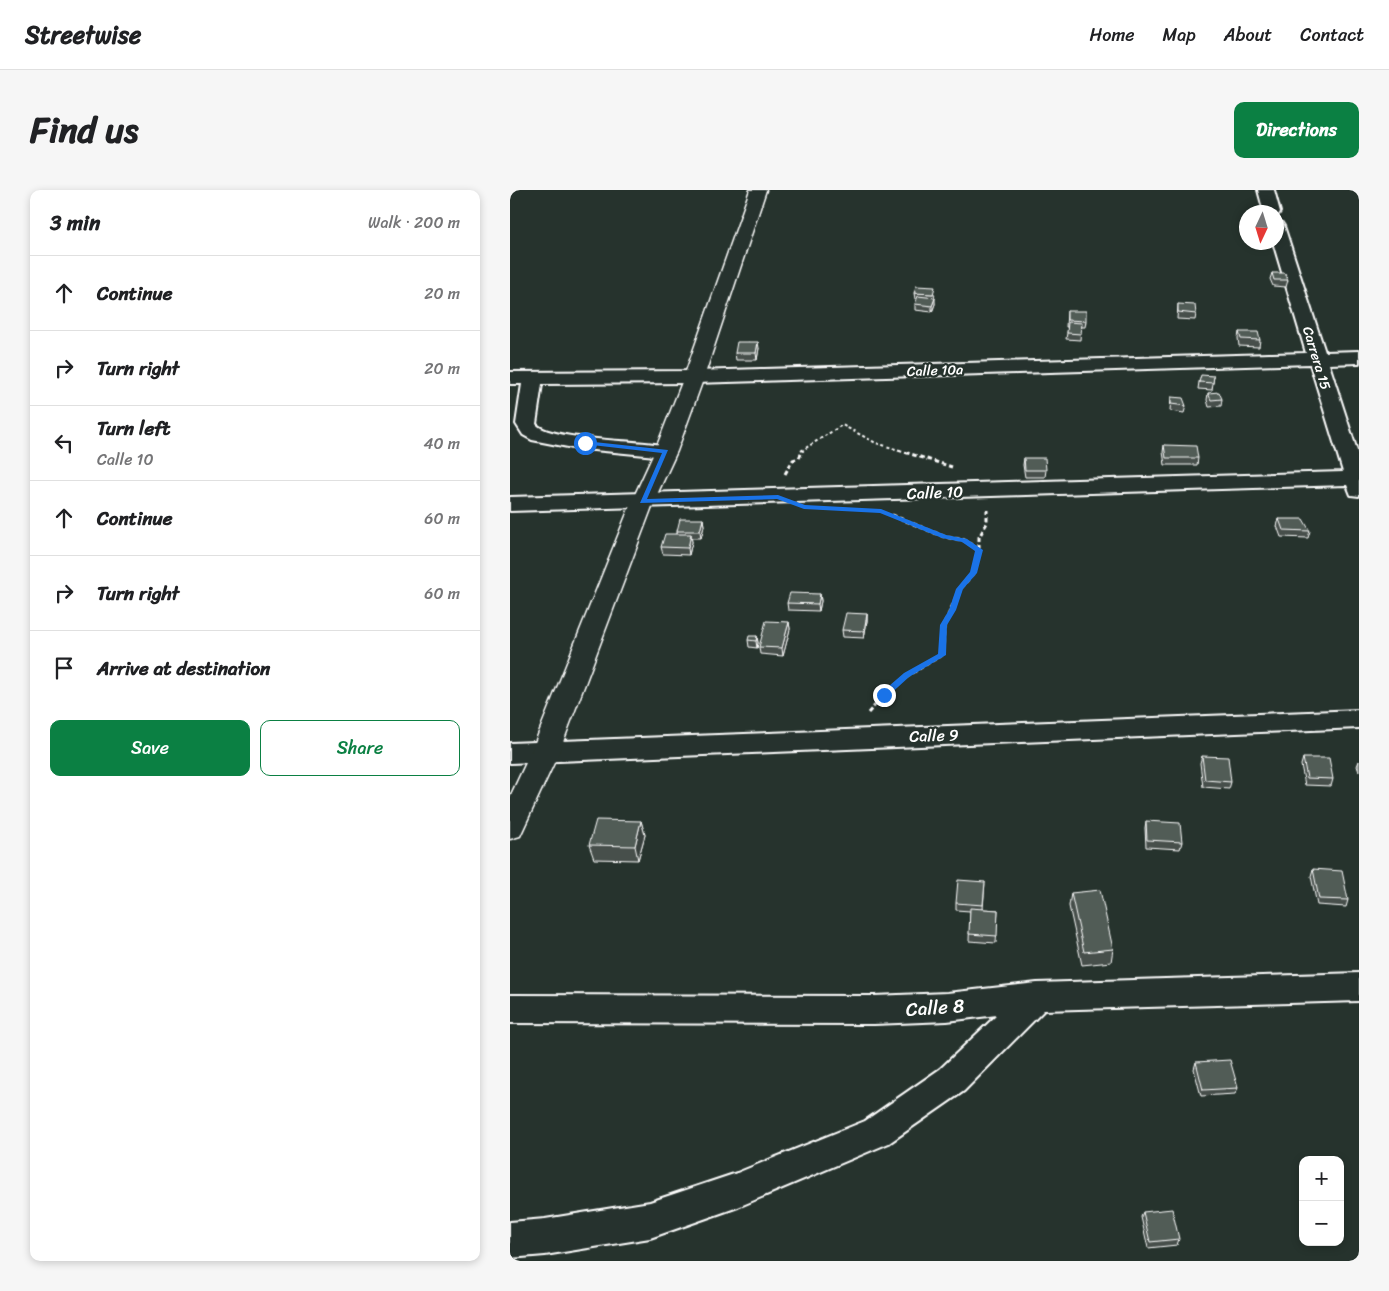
<!DOCTYPE html>
<html lang="en">
<head>
<meta charset="utf-8">
<style>
  body { margin:0; font-family:Sriracha,sans-serif; background:#f6f6f6; color:#202124 }
  .controls { position:absolute; right:15px; bottom:15px; display:grid; overflow:hidden; border-radius:10px; box-shadow:0 2px 8px #0003 }
  .controls button { width:45px; height:45px; display:grid; place-items:center; padding:0; border:0; border-bottom:1px solid #e0e0e0; background:#fff; color:#202124; font:25px sans-serif }
  .compass { position:absolute; left:729px; top:15px; width:45px; height:45px; border-radius:50%; background:#fff; box-shadow:0 2px 8px #0003; rotate:184deg }
  .stop { position:absolute; width:15px; height:15px; margin:-11px; border:4px solid #1a73e8; border-radius:50%; background:#fff }
  .stop.end { background:#1a73e8; border-color:#fff; box-shadow:0 1px 5px #0008 }
  .list { margin:0; padding:0; list-style:none }
  h2 { display:flex; justify-content:space-between; align-items:center; height:65px; margin:0; padding:0 20px; font-size:21px }
  h2 small { font-size:16px; font-weight:400; color:#757577 }
  .list li { display:grid; grid-template-columns:32px 1fr auto; gap:15px; align-items:center; box-sizing:border-box; height:75px; padding:0 20px; border-top:1px solid #e0e0e0 }
  .list b { display:block; font-size:19px; white-space:nowrap }
  .list p { margin:0; font-size:16px; white-space:nowrap; color:#757577 }
  .list em { font-size:16px; font-style:normal; color:#757577 }
  .actions { display:flex; gap:10px; padding:15px 20px }
  .actions a { flex:1; padding:11px 0; border:1px solid #0b8043; border-radius:10px; text-align:center; font-size:18px; color:#0b8043 }
  .actions .main { background:#0b8043; color:#fff }
  .icon { flex:none; width:28px; height:28px; fill:none; stroke:currentColor; stroke-width:2; stroke-linecap:round; stroke-linejoin:round }
  .map { position:relative; flex:none; width:849px; height:1071px; overflow:hidden; border-radius:10px }
  header { display:flex; align-items:center; gap:30px; box-sizing:border-box; height:70px; padding:0 25px; background:#fff; border-bottom:1px solid #e0e0e0 }
  header strong { font-size:24px }
  nav { display:flex; gap:28px; margin-inline-start:auto; font-size:18px }
  .intro { display:flex; align-items:center; justify-content:space-between; box-sizing:border-box; height:120px; padding:0 30px }
  h1 { margin:0; font-size:35px }
  .button { padding:12px 22px; border-radius:10px; background:#0b8043; color:#fff; font-size:18px; font-weight:700 }
  main { display:flex; gap:30px; padding:0 30px }
  aside { flex:1; background:#fff; border-radius:10px; box-shadow:0 2px 8px #0003 }
  .map>svg:first-child { display:block }
</style>
</head>
<body>
<header>
<strong>Streetwise</strong>
<nav><a>Home</a><a>Map</a><a>About</a><a>Contact</a></nav>
</header>
<div class="intro"><h1>Find us</h1><a class="button">Directions</a></div>
<main>
<aside>
<h2>3 min<small>Walk · 200 m</small></h2>
<ul class="list">
<li><svg class="icon" aria-label="ahead" viewBox="0 0 24 24"><path d="M12 20V5M6 11l6-6 6 6"/></svg><div><b>Continue</b></div><em>20 m</em></li>
<li><svg class="icon" aria-label="right" viewBox="0 0 24 24"><path d="M7 20v-9h11M14 6l5 5-5 5"/></svg><div><b>Turn right</b></div><em>20 m</em></li>
<li><svg class="icon" aria-label="left" viewBox="0 0 24 24"><path d="M17 20v-9H6M10 6l-5 5 5 5"/></svg><div><b>Turn left</b><p>Calle 10</p></div><em>40 m</em></li>
<li><svg class="icon" aria-label="ahead" viewBox="0 0 24 24"><path d="M12 20V5M6 11l6-6 6 6"/></svg><div><b>Continue</b></div><em>60 m</em></li>
<li><svg class="icon" aria-label="right" viewBox="0 0 24 24"><path d="M7 20v-9h11M14 6l5 5-5 5"/></svg><div><b>Turn right</b></div><em>60 m</em></li>
<li><svg class="icon" aria-label="arrive" viewBox="0 0 24 24"><path d="M6 21V4h12l-3 4 3 4H6"/></svg><div><b>Arrive at destination</b></div></li>
</ul>
<div class="actions"><a class="main">Save</a><a>Share</a></div>
</aside>
<div class="map">
<svg width="849" height="1071" viewBox="0 0 849 1071">
  <rect width="100%" height="100%" fill="#26332d"/>
  <filter id="ink" filterUnits="userSpaceOnUse"><feTurbulence type="fractalNoise" baseFrequency=".02" numOctaves="2"/><feDisplacementMap in="SourceGraphic" scale="10" xChannelSelector="R" yChannelSelector="G"/><feConvolveMatrix kernelMatrix="1 2 1 2 8 2 1 2 1" color-interpolation-filters="sRGB"/></filter>
  <g filter="url(#ink)">
    <g fill="none" stroke-linecap="round" stroke-linejoin="round">
      <defs>
        <g id="street">
          <path d="M748 0H764L770 22 768 25 766 22H754Z"/>
          <path d="M766 31 772 33 774 36 815 162 849 161V173L819 174 849 267V306L841 305 837 295 0 321V307L833 282 800 174 184 193 32 194 26 234C38 251 139 250 163 257L166 261 163 265 156 267 63 258 22 250 13 245 6 234 12 194H0V182L184 181 796 163 763 52H766Z"/>
          <path d="M849 520V538L0 573V553Z"/>
          <path d="M849 783V811L534 820 454 901 379 953 228 1017 140 1048 35 1065 0 1068V1032L35 1029 140 1012 227 983 355 931 430 879 487 825 437 831 364 834 0 833V805L364 806 437 803 527 793Z"/>
        </g>
        <path id="secondary" d="M240 0H256L194 187 167 261 144 311 50 560 10 646 0 649V607L22 560 122 311 145 261 174 187Z"/>
      </defs>
      <use href="#street" stroke="#fff" stroke-width="4"/>
      <use href="#secondary" stroke="#fff" stroke-width="3"/>
      <path stroke="#fff" stroke-width="2" stroke-dasharray="3 2.5" stroke-linecap="butt" d="M291 261 332 235 366 253 392 261"/>
      <g stroke="#fff" stroke-width="3" stroke-dasharray="4.5 3" stroke-linecap="butt">
        <path d="M388 260 442 277"/>
        <path d="M275 284 283 270 289 268 293 260"/>
        <path d="M382 325 435 347 454 350 469 360"/>
        <path d="M358 523C383 495 400 483 432 465L434 435 450 399 463 383 469 360V347L477 333V320"/>
      </g>
      <use href="#street" fill="#26332d" fill-rule="evenodd"/>
      <use href="#secondary" fill="#26332d" fill-rule="evenodd"/>
    </g>
    <g fill="#464f4b" stroke="#fff">
      <path d="M762 83 778 90 776 97 763 96 760 89Z"/>
      <path d="M404 103 425 104 424 108 425 114 422 122 405 120V114L407 109H405Z"/>
      <path d="M668 114 686 124 685 130 667 129Z"/>
      <path d="M557 121 576 131 575 137H571L570 150 556 149 558 137H556Z"/>
      <path d="M729 142 750 150 749 157 729 156 728 148Z"/>
      <path d="M249 158 247 170H226L225 163Z"/>
      <path d="M704 186 702 200 688 199 689 192Z"/>
      <path d="M698 203 712 209 711 216 699 217 697 210Z"/>
      <path d="M661 207 676 216 674 223 660 221Z"/>
      <path d="M654 255 688 268 687 275H655L653 262Z"/>
      <path d="M514 268 536 280 535 287H515L513 275Z"/>
      <path d="M193 329 194 336 191 348H181L182 352 179 365 153 364 151 357 167 344V341Z"/>
      <path d="M769 329 800 341 798 348 771 347 767 336Z"/>
      <path d="M310 404 311 411 309 421 278 420 277 413Z"/>
      <path d="M357 424V431L354 448 333 447 332 440Z"/>
      <path d="M279 432 280 439 273 466 250 464 249 457Z"/>
      <path d="M247 446 248 453 247 458 239 457 238 450Z"/>
      <path d="M692 566 721 592 719 599 693 597 690 573Z"/>
      <path d="M793 568 823 589 821 596 795 595 791 575Z"/>
      <path d="M849 571V582L847 576Z"/>
      <path d="M131 631 135 645 128 670 84 669 79 655Z"/>
      <path d="M636 631 672 652 670 659 636 657 635 638Z"/>
      <path d="M803 679 838 710 836 717 807 715 801 686Z"/>
      <path d="M475 692 473 719 488 720 486 753 459 751 460 721 446 720V713Z"/>
      <path d="M561 703 603 759 601 772 572 775 559 716Z"/>
      <path d="M686 872 728 898 725 904 691 906 684 879Z"/>
      <path d="M633 1022 669 1049 667 1055 638 1058 631 1027Z"/>
    </g>
    <g fill="#39403d" stroke="#fff">
      <path d="M425 108V114L422 122V116Z"/>
      <path d="M248 152 249 158 247 170 246 163Z"/>
      <path d="M193 329 194 336 191 348 190 341Z"/>
      <path d="M181 344 182 352 179 365 178 358Z"/>
      <path d="M310 404 311 411 309 421 308 414Z"/>
      <path d="M357 424V431L354 448V441Z"/>
      <path d="M279 432 280 439 273 466 272 458Z"/>
      <path d="M247 446 248 453 247 458 246 451Z"/>
      <path d="M131 631 135 645 128 670 125 656Z"/>
    </g>
    <g fill="#515c57" stroke="#fff">
      <path d="M762 83H775L778 90H764Z"/>
      <path d="M406 96 425 97 423 104 404 103Z"/>
      <path d="M408 106 425 108 422 116 405 114Z"/>
      <path d="M668 114 685 115 686 124 668 122Z"/>
      <path d="M557 121H576V131L557 130Z"/>
      <path d="M558 132 572 133 571 144 557 143Z"/>
      <path d="M729 142H748L750 150 731 149Z"/>
      <path d="M227 152H248L246 163H225Z"/>
      <path d="M691 185 704 186 703 193 689 192Z"/>
      <path d="M709 202 712 209 701 210 698 203Z"/>
      <path d="M661 207 673 208 676 216 661 214Z"/>
      <path d="M654 255 686 256 688 268H656Z"/>
      <path d="M514 268H535L536 280H515Z"/>
      <path d="M170 329H193L190 341H167Z"/>
      <path d="M769 329H793L800 341 773 340Z"/>
      <path d="M155 344H181L178 358 151 357Z"/>
      <path d="M280 403 310 404 308 414 277 413Z"/>
      <path d="M336 423 357 424 354 441 332 440Z"/>
      <path d="M256 431 279 432 272 458 249 457Z"/>
      <path d="M239 446H247L246 451 238 450Z"/>
      <path d="M692 566 718 567 721 592 695 590Z"/>
      <path d="M793 568H819L823 589 797 588Z"/>
      <path d="M86 630 131 631 125 656 79 655Z"/>
      <path d="M636 631 670 633 672 652 637 650Z"/>
      <path d="M803 679 832 681 838 710 809 709Z"/>
      <path d="M448 690 475 692 473 715 446 713Z"/>
      <path d="M590 700 603 759 574 762 561 703Z"/>
      <path d="M460 718 488 720 487 746 459 744Z"/>
      <path d="M720 870 728 898 693 900 686 872Z"/>
      <path d="M662 1019 669 1049 640 1052 633 1022Z"/>
    </g>
  </g>
  <path fill="#1a73e8" d="M75 251 158 260 137 309 268 305 295 315 371 319 436 345 457 349 473 360 467 383 453 399 446 420 437 435 436 465 399 487 377 507H371V503L394 483 428 464 430 435 439 420 446 399 460 382 465 361 452 352 432 348 370 323 294 319 267 309 130 313 152 263 73 254 72 253Z"/>
  <g text-anchor="middle" stroke-width="4.5" stroke-linejoin="round" paint-order="stroke">
    <g font-size="14" fill="#fff" stroke="#26332d">
      <text transform="translate(807 168) rotate(73)" y="5">Carrera 15</text>
      <text transform="translate(425 180) rotate(-2)" y="5">Calle 10a</text>
    </g>
    <g font-size="16" fill="#fff" stroke="#26332d">
      <text transform="translate(425 302) rotate(-2)" y="6">Calle 10</text>
      <text transform="translate(424 545) rotate(-2)" y="6">Calle 9</text>
    </g>
    <g font-size="19" fill="#fff" stroke="#26332d">
      <text transform="translate(425 817) rotate(-4)" y="7">Calle 8</text>
    </g>
  </g>
</svg>
<div class="controls">
<button>+</button>
<button>−</button>
</div>
<svg class="compass" viewBox="-18 -18 36 36"><path d="M0-13l5 13h-10z" fill="#e53935"/><path d="M0 13l5-13h-10z" fill="#757577"/></svg>
<div class="stop" style="left:75px;top:253px"></div>
<div class="stop end" style="left:374px;top:505px"></div>
</div>
</main>
</body>
</html>
